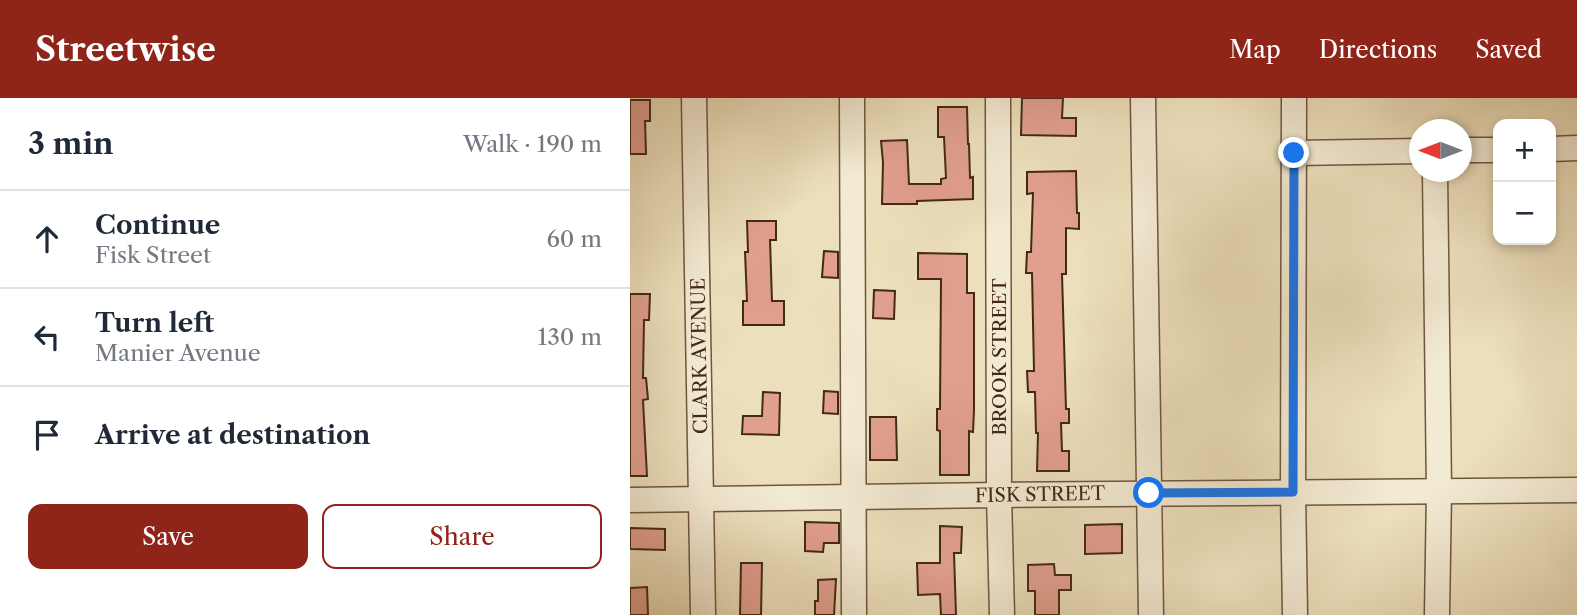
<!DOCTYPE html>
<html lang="en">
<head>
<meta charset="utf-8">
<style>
  body { margin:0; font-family:"Libre Caslon Text",serif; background:#f2f2f3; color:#1f2937 }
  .controls { position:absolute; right:21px; top:21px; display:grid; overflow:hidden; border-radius:14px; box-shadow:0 4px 10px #0003 }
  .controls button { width:63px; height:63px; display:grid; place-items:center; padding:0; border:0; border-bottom:2px solid #e0e1e3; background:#fff; color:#1f2937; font:35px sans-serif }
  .compass { position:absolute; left:779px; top:21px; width:63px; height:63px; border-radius:50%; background:#fff; box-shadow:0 4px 10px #0003; rotate:270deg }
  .stop { position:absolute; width:21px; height:21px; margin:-16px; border:5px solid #1a73e8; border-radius:50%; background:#fff }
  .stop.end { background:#1a73e8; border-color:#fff; box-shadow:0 2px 7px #0008 }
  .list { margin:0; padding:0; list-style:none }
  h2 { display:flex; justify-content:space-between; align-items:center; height:91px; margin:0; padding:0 28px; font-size:30px }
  h2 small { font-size:23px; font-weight:400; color:#747a83 }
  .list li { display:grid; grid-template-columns:46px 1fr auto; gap:21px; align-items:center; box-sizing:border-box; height:98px; padding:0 28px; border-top:2px solid #e0e1e3 }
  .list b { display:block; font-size:26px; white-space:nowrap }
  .list p { margin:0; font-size:23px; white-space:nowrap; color:#747a83 }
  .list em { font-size:23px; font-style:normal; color:#747a83 }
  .actions { display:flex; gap:14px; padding:21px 28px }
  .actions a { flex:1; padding:16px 0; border:2px solid #8f2418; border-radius:14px; text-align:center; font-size:24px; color:#8f2418 }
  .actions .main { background:#8f2418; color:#fff }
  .icon { flex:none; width:38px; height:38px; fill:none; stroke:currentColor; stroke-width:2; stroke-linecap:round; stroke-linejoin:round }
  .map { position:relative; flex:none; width:947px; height:517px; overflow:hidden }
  header { display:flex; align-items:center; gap:42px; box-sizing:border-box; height:98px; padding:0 35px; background:#8f2418; color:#fff }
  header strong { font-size:33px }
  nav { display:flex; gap:38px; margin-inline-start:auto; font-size:24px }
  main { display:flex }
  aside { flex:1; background:#fff }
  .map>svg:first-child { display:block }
</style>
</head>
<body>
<header>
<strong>Streetwise</strong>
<nav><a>Map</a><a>Directions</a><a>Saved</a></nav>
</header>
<main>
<aside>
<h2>3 min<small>Walk · 190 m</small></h2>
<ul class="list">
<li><svg class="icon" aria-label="ahead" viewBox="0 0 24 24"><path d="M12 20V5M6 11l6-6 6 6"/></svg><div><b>Continue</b><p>Fisk Street</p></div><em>60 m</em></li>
<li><svg class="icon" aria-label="left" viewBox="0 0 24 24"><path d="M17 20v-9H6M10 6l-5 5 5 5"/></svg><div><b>Turn left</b><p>Manier Avenue</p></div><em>130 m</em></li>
<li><svg class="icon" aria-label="arrive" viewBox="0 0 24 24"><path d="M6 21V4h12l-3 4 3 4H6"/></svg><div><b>Arrive at destination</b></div></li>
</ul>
<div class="actions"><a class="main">Save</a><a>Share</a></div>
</aside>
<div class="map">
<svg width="947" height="517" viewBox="0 0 947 517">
  <rect width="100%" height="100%" fill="#ecdfbb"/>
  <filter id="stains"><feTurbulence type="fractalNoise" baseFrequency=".00286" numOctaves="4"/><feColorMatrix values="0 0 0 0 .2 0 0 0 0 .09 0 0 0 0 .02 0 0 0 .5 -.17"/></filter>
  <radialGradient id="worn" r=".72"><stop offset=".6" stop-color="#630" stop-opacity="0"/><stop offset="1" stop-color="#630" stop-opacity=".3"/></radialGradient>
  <g fill="#e19f8e" stroke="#442917" stroke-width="2">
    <path d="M392 0H433L432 20H446V38L391 37Z"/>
    <path d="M0 2H20V23H15L16 56H0Z"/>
    <path d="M308 9H337L338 46H339L340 80 343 79V101L287 103V106H252L253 64 251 43 277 42 279 86H311V81L316 80 314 39H308Z"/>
    <path d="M446 73 447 115H449V131L436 130V176H432L436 311H439V325H431L432 353H439V373H407L408 335H406L405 294H398L397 273H404L402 175H396L397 154H401L403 95 397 96V74Z"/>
    <path d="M117 123H146V142H140L142 203H154V227H113V203H117L115 154H118Z"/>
    <path d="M194 153 208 154V180L192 179Z"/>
    <path d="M288 155 337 156V195H344V312L343 334 339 333V377H310V333L307 332V311H310L311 181H288Z"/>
    <path d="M244 192 265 193 264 221 243 220Z"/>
    <path d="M0 196H20L19 222H14L13 280H16L18 301 13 302 17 378H0Z"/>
    <path d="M194 293 208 294V316L193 315Z"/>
    <path d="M133 294 150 295 149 337 112 336 113 318H132Z"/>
    <path d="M240 319H266L267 362H240Z"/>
    <path d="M175 424 209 425V445H194L193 454 175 453Z"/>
    <path d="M492 426V455L455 456V427Z"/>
    <path d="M310 428 332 429 331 455H324L326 517H311L310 496 288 497 287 465H310Z"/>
    <path d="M0 430 35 431V452L0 451Z"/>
    <path d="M111 465H132L131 517H110Z"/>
    <path d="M424 466 425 477H441V492H429V517H405V493H398V467Z"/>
    <path d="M206 481 204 517H185V503H188V482Z"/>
    <path d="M17 489 18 517H0V490Z"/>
  </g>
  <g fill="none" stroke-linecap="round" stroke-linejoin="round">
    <defs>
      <g id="minor">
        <path d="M64 0 73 517"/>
        <path d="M222 0 224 517"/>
        <path d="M368 0 369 397 372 517"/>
        <path d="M513 0 521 517"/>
        <path d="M664 0 663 394 665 517"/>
        <path d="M921 51 947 50"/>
        <path d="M832 52H868"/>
        <path d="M664 55 790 53"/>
        <path d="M805 74 809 393 807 517"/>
        <path d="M0 402 369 397 947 392"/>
      </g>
    </defs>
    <use href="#minor" stroke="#6e5640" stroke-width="27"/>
    <use href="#minor" stroke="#f3ead3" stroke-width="24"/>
  </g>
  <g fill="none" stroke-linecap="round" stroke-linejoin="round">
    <path stroke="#1a73e8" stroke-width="9" d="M519 395 663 394 664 55"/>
  </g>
  <g text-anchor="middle" stroke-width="5" stroke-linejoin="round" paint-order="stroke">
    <g font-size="19" fill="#442917" stroke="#f3ead3">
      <text transform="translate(69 258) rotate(-91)" y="7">CLARK AVENUE</text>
      <text transform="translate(369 259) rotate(-90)" y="7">BROOK STREET</text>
      <text transform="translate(410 396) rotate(-1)" y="7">FISK STREET</text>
    </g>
  </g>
  <rect width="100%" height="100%" filter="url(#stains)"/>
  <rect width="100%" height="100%" fill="url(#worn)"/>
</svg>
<div class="controls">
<button>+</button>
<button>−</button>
</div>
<svg class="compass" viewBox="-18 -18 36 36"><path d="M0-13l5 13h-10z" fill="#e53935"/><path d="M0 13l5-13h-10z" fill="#747a83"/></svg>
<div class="stop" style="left:519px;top:395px"></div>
<div class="stop end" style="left:664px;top:55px"></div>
</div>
</main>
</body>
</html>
